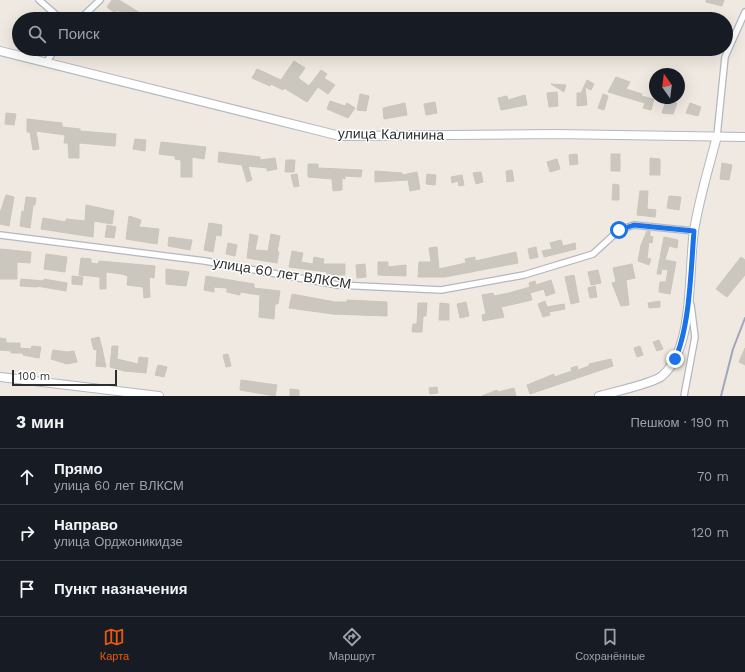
<!DOCTYPE html>
<html lang="ru">
<head>
<meta charset="utf-8">
<style>
  body { margin:0; font-family:"Work Sans",sans-serif; background:#20242c; color:#f1f3f6 }
  .compass { position:absolute; left:649px; top:68px; width:36px; height:36px; border-radius:50%; background:#171b24; box-shadow:0 4px 16px #0002; rotate:346deg }
  .scale { position:absolute; left:12px; bottom:10px; width:105px; box-sizing:border-box; padding-left:4px; border:2px solid #2e2e2e; border-top:0; font-size:11px; line-height:14px; white-space:nowrap; color:#2e2e2e; -webkit-text-stroke:3px #fff; paint-order:stroke }
  .stop { position:absolute; width:12px; height:12px; margin:-9px; border:3px solid #1a73e8; border-radius:50%; background:#fff }
  .stop.end { background:#1a73e8; border-color:#fff; box-shadow:0 1px 4px #0008 }
  .list { margin:0; padding:0; list-style:none }
  h2 { display:flex; justify-content:space-between; align-items:center; height:52px; margin:0; padding:0 16px; font-size:17px }
  h2 small { font-size:13px; font-weight:400; color:#9ea1a6 }
  .list li { display:grid; grid-template-columns:26px 1fr auto; gap:12px; align-items:center; box-sizing:border-box; height:56px; padding:0 16px; border-top:1px solid #363941 }
  .list b { display:block; font-size:15px; white-space:nowrap }
  .list p { margin:0; font-size:13px; white-space:nowrap; color:#9ea1a6 }
  .list em { font-size:13px; font-style:normal; color:#9ea1a6 }
  .icon { flex:none; width:22px; height:22px; fill:none; stroke:currentColor; stroke-width:2; stroke-linecap:round; stroke-linejoin:round }
  .map { position:relative; flex:none; width:745px; height:396px; overflow:hidden }
  .search { position:absolute; background:#171b24; box-shadow:0 4px 16px #0002; left:12px; right:12px; top:12px; height:44px; display:flex; align-items:center; gap:10px; box-sizing:border-box; padding:0 14px; border-radius:22px; color:#9ea1a6; font-size:15px }
  .sheet { height:220px; background:#171b24 }
  nav { display:flex; justify-content:space-around; align-items:center; box-sizing:border-box; height:56px; border-top:1px solid #363941; background:#171b24; font-size:11px; color:#9ea1a6 }
  nav a { display:grid; justify-items:center; gap:2px }
  nav .on { color:#ea580c }
  .map>svg:first-child { display:block }
</style>
</head>
<body>
<div class="map">
<svg width="745" height="396" viewBox="0 0 745 396">
  <rect width="100%" height="100%" fill="#efe9e1"/>
  <g fill="#cbc7bf" stroke="#cbc5ba">
    <path d="M112 0H119L150 19H130L117 10 115 13 107 7Z"/>
    <path d="M706 0H724L722 6 706 2Z"/>
    <path d="M294 61 305 68 298 78 309 86 321 70 327 74 324 78 335 85 328 94 318 87 307 102 284 88 283 90 271 84 270 86 252 78 257 69 281 80Z"/>
    <path d="M616 77 630 82 626 89 642 94 641 96 654 99 651 110 643 108 645 103 608 92Z"/>
    <path d="M587 80 594 84 591 90 585 87 587 105 577 106V93H581Z"/>
    <path d="M551 84 566 85 564 92Z"/>
    <path d="M557 92 558 106 549 107 547 93Z"/>
    <path d="M360 94 369 96 366 111 357 110Z"/>
    <path d="M603 94 608 96 604 110 598 108Z"/>
    <path d="M525 95 527 105 501 110 498 98 507 96 508 100Z"/>
    <path d="M330 101 345 106 347 103 355 108 348 118 327 109Z"/>
    <path d="M666 101 677 103 673 114 662 113Z"/>
    <path d="M435 102 437 113 426 115 424 104Z"/>
    <path d="M405 103 407 115 384 119 383 108Z"/>
    <path d="M690 103 701 107 698 116 686 113Z"/>
    <path d="M6 113 16 114 14 125 5 124Z"/>
    <path d="M27 119 62 123V127L80 129V131L116 134 115 146 79 143V158H69L68 143H64L65 135 36 131 39 149 33 150 30 132H27Z"/>
    <path d="M135 139 146 140 145 151 133 149Z"/>
    <path d="M161 142 206 147 204 159 192 157V177H181V160L175 159V156L159 154Z"/>
    <path d="M219 152 260 157V160L275 158 277 169 267 171V168L248 166 252 180 247 182 242 165 218 162Z"/>
    <path d="M577 154 578 164 570 165 569 155Z"/>
    <rect x="611" y="154" width="9" height="17"/>
    <path d="M650 158 660 159V175H650Z"/>
    <path d="M557 159 560 169 550 172 547 162Z"/>
    <path d="M286 160H295L294 172H285Z"/>
    <path d="M722 163 732 165 729 180 720 179Z"/>
    <path d="M308 164H318V168L362 170 361 177 345 176V179L342 178V190L333 191 332 179 308 177Z"/>
    <path d="M512 170 514 181 507 182 506 171Z"/>
    <path d="M375 171 402 173V175L417 172 420 189 410 191 408 180 375 182Z"/>
    <path d="M481 172 483 182 476 184 473 173Z"/>
    <path d="M297 174 299 186 294 187 291 175Z"/>
    <path d="M427 174 436 175 435 185 426 184Z"/>
    <path d="M462 175 464 185 459 186 458 181 452 183 451 177Z"/>
    <path d="M613 184 619 185V200H612Z"/>
    <path d="M640 191H648L647 209 656 210 655 217 637 215Z"/>
    <path d="M6 195 14 197 9 226 0 224V213Z"/>
    <path d="M669 196 681 197 679 210 667 208Z"/>
    <path d="M26 197 36 198 35 205H33L30 228 20 226 22 211 24 212Z"/>
    <path d="M86 205 114 211 112 224 94 221 93 237 41 229 43 218 66 222V219L85 221Z"/>
    <path d="M129 216 141 220 139 227 159 229 157 244 126 239Z"/>
    <path d="M209 223 222 225 221 236 216 235 213 252 204 250Z"/>
    <path d="M107 225 116 227 114 238 105 237Z"/>
    <path d="M647 231H650V236L653 237 652 243 649 242 647 258 651 259 649 265 638 261 641 245Z"/>
    <path d="M250 234 258 236 255 250 268 251 271 234 280 236 277 252H279L277 263 247 258Z"/>
    <path d="M169 237 192 240 190 250 168 246Z"/>
    <path d="M664 237 678 240 677 248 669 246 665 260 676 262 670 294 659 292 660 282H666L668 270 662 269 661 274H657Z"/>
    <path d="M561 240 563 246 575 243 576 249 544 257 542 251 552 249 550 243Z"/>
    <path d="M228 243 237 245 235 256 226 254Z"/>
    <path d="M437 247 439 269 466 263 465 259 475 257V261L516 252 518 263 445 277H418L419 262H431L429 248Z"/>
    <path d="M536 247 538 257 530 259 528 249Z"/>
    <path d="M0 249 31 252 30 263 17 262V279H0Z"/>
    <path d="M292 251 303 253 301 262 313 264 314 257 324 259 323 264H345V275H327V272L289 267Z"/>
    <path d="M46 254 67 257 65 272 44 269Z"/>
    <path d="M741 257 745 260V275L727 297 716 289Z"/>
    <path d="M81 258 91 259V263L98 264 99 261 155 266 154 278 149 277 150 297 144 298 143 287 127 285 128 276 122 274 106 272V289H100V277L79 275Z"/>
    <path d="M378 262H388V267L406 265V276L378 275Z"/>
    <path d="M365 264 366 277 357 278 356 265Z"/>
    <path d="M632 264 635 278 626 280 629 305 621 306 612 283 616 282 613 268Z"/>
    <path d="M166 269 189 272 186 286 166 284Z"/>
    <path d="M598 270 601 283 591 285 588 272Z"/>
    <path d="M574 275 579 302 571 304 565 277Z"/>
    <path d="M72 276 83 277 82 285 72 284Z"/>
    <path d="M206 276 254 284V288L280 291 278 304H275L274 319 259 317 260 295 240 292V295L227 292V288L214 287V292L204 290Z"/>
    <path d="M21 279 44 281V279L67 283 66 291 37 286V287L20 286Z"/>
    <path d="M551 280 555 293 546 296 544 289 530 293 532 300 501 307 504 317 483 321 482 315 486 314 482 295 493 293 494 296 509 293 530 287 529 283 535 281 536 285Z"/>
    <path d="M595 286 597 297 590 298 588 288Z"/>
    <path d="M292 294 335 302H347V300L387 302V316L333 314 289 308Z"/>
    <path d="M545 301 547 307 564 304 565 309 549 312 550 315 543 317 538 304Z"/>
    <path d="M660 301V307L649 308 648 303Z"/>
    <path d="M466 302 469 316 460 318 457 304Z"/>
    <path d="M418 303H427L426 316H423L422 332H412L413 324H417Z"/>
    <path d="M440 303 449 304V320H439Z"/>
    <path d="M99 337 102 348 106 367 96 366 97 349 94 350 91 339Z"/>
    <path d="M0 338 6 339V343H20V348L31 349 32 346 41 347 39 358 23 355V353H11V351L0 350Z"/>
    <path d="M659 340 663 349 657 351 653 342Z"/>
    <path d="M112 346H118L117 359 138 364 139 357 148 358 146 373 124 371 110 367Z"/>
    <path d="M640 346 643 355 637 357 634 348Z"/>
    <path d="M745 348V365L739 362Z"/>
    <path d="M53 350 67 352 74 351 77 362 67 364 51 359Z"/>
    <path d="M228 354 231 366 226 367 223 355Z"/>
    <path d="M611 359 613 366 530 394 527 385 554 374V377L572 371 571 368 577 366 578 370 589 366V364Z"/>
    <path d="M158 365 167 367 164 377 155 375Z"/>
    <path d="M241 380 277 385 275 396 240 390Z"/>
    <path d="M437 387 438 393 430 394 429 388Z"/>
    <path d="M514 388 516 396H482L497 390 498 392Z"/>
    <path d="M290 389 299 390V396H290Z"/>
  </g>
  <g fill="none" stroke-linecap="round" stroke-linejoin="round">
    <defs>
      <g id="street">
        <path d="M39 0 61 19"/>
        <path d="M80 19 100 0"/>
        <path d="M46 63 55 49"/>
        <path d="M717 136 725 57 745 12"/>
        <path d="M0 235 205 261 338 285 441 290 524 275 593 254 619 230 634 225 694 231"/>
        <path d="M684 396 695 337 691 305"/>
      </g>
      <g id="secondary">
        <path d="M0 51 340 136 554 134 745 137"/>
        <path d="M0 377 159 396"/>
        <path d="M599 396C613 392 652 384 662 376 695 347 688 271 694 231 699 199 709 167 717 136"/>
      </g>
    </defs>
    <use href="#street" stroke="#b4b7c1" stroke-width="8"/>
    <use href="#secondary" stroke="#b4b7c1" stroke-width="10"/>
    <use href="#street" stroke="#fff" stroke-width="5.5"/>
    <use href="#secondary" stroke="#fff" stroke-width="8"/>
    <path stroke="#a3a6b8" stroke-width="2" d="M721 396 733 349 745 318"/>
  </g>
  <g fill="none" stroke-linecap="round" stroke-linejoin="round">
    <path stroke="#1a73e8" stroke-width="5" d="M619 230 634 225 694 231C691 267 690 327 675 359"/>
  </g>
  <g text-anchor="middle" stroke-width="3" stroke-linejoin="round" paint-order="stroke">
    <g font-size="14" fill="#2e2e2e" stroke="#fff">
      <text transform="translate(391 134) rotate(1)" y="5">улица Калинина</text>
      <text transform="translate(282 273) rotate(9)" y="5">улица 60 лет ВЛКСМ</text>
    </g>
  </g>
</svg>
<svg class="compass" viewBox="-18 -18 36 36"><path d="M0-13l5 13h-10z" fill="#e53935"/><path d="M0 13l5-13h-10z" fill="#9ea1a6"/></svg>
<div class="scale">100 m</div>
<div class="stop" style="left:619px;top:230px"></div>
<div class="stop end" style="left:675px;top:359px"></div>
<div class="search"><svg class="icon" aria-label="search" viewBox="0 0 24 24"><circle cx="10" cy="10" r="6"/><path d="M15 15l6 6"/></svg>Поиск</div>
</div>
<section class="sheet">
<h2>3 мин<small>Пешком · 190 m</small></h2>
<ul class="list">
<li><svg class="icon" aria-label="ahead" viewBox="0 0 24 24"><path d="M12 20V5M6 11l6-6 6 6"/></svg><div><b>Прямо</b><p>улица 60 лет ВЛКСМ</p></div><em>70 m</em></li>
<li><svg class="icon" aria-label="right" viewBox="0 0 24 24"><path d="M7 20v-9h11M14 6l5 5-5 5"/></svg><div><b>Направо</b><p>улица Орджоникидзе</p></div><em>120 m</em></li>
<li><svg class="icon" aria-label="arrive" viewBox="0 0 24 24"><path d="M6 21V4h12l-3 4 3 4H6"/></svg><div><b>Пункт назначения</b></div></li>
</ul>
</section>
<nav>
<a class="on"><svg class="icon" aria-label="map" viewBox="0 0 24 24"><path d="M3 6l6-2 6 2 6-2v14l-6 2-6-2-6 2zM9 4v14M15 6v14"/></svg>Карта</a>
<a><svg class="icon" aria-label="directions" viewBox="0 0 24 24"><path d="M12 3l9 9-9 9-9-9zM9 14v-3h6M13 9l2 2-2 2"/></svg>Маршрут</a>
<a><svg class="icon" aria-label="saved" viewBox="0 0 24 24"><path d="M7 4h10v16l-5-4-5 4z"/></svg>Сохранённые</a>
</nav>
</body>
</html>
